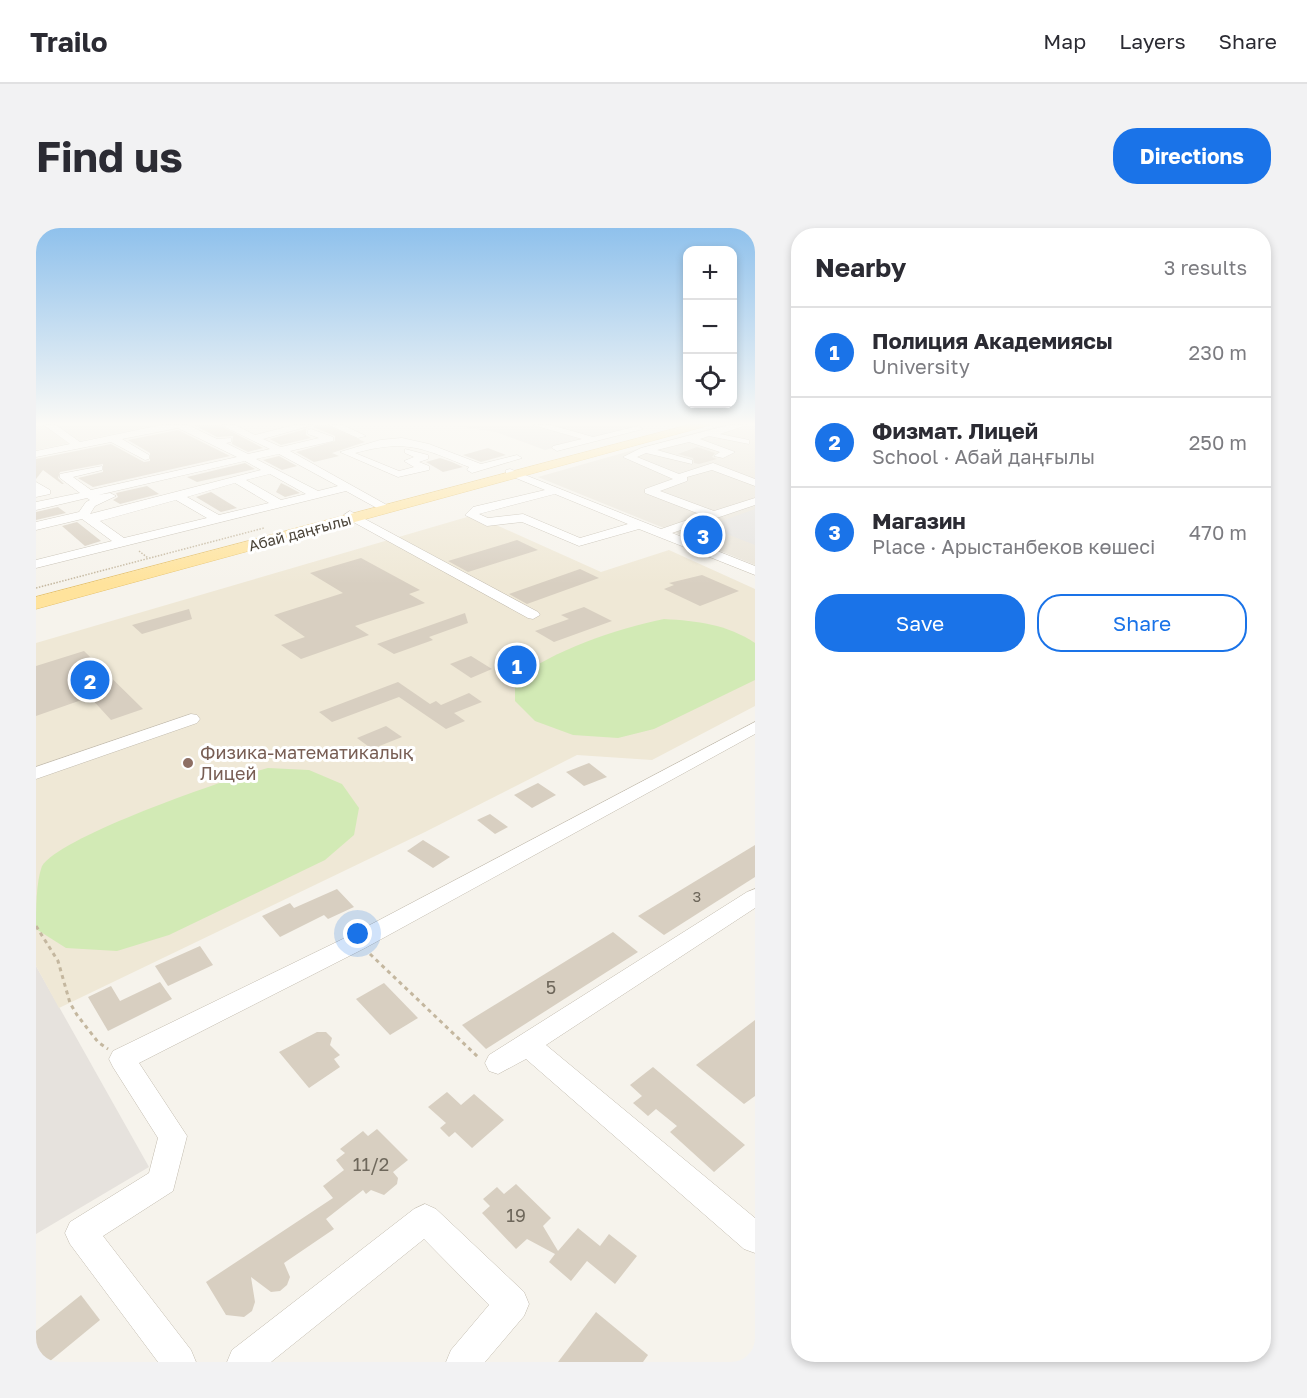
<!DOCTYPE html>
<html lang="en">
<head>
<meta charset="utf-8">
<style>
  body { margin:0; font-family:"Golos Text",sans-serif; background:#f2f2f3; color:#2b2b33 }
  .controls { position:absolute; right:18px; top:18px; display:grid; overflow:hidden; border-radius:12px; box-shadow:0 3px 9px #0003 }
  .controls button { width:54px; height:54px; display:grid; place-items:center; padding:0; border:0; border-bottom:2px solid #e1e1e2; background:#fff; color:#2b2b33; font:30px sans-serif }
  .you { position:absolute; left:322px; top:706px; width:21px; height:21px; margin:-15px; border:4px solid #fff; border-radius:50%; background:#1a73e8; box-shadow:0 0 0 9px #1a73e833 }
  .badge { display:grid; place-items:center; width:39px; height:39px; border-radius:50%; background:#1a73e8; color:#fff; font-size:20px; font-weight:700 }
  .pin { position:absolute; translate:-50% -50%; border:3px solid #fff; box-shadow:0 2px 6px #0006 }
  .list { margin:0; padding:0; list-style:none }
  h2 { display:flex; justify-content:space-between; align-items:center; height:78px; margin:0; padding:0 24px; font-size:26px }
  h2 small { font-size:20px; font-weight:400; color:#7c7c81 }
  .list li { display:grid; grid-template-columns:39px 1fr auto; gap:18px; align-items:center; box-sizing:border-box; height:90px; padding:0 24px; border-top:2px solid #e1e1e2 }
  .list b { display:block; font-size:22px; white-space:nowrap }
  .list p { margin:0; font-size:20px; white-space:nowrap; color:#7c7c81 }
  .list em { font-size:20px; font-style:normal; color:#7c7c81 }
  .actions { display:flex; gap:12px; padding:18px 24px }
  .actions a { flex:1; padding:14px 0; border:2px solid #1a73e8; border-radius:24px; text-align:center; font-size:21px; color:#1a73e8 }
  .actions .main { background:#1a73e8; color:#fff }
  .icon { flex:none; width:33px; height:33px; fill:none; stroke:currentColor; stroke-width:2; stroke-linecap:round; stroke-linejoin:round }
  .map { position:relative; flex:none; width:719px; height:1134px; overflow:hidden; border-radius:24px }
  header { display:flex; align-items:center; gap:36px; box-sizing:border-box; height:84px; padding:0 30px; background:#fff; border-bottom:2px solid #e1e1e2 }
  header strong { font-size:28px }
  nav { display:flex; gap:33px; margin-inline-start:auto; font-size:21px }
  .intro { display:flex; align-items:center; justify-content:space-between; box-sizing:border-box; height:144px; padding:0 36px }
  h1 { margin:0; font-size:42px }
  .button { padding:15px 27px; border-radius:24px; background:#1a73e8; color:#fff; font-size:21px; font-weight:700 }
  main { display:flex; gap:36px; padding:0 36px }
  aside { flex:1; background:#fff; border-radius:24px; box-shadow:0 3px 9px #0003 }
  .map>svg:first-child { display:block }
</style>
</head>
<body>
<header>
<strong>Trailo</strong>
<nav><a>Map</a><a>Layers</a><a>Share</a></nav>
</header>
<div class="intro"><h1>Find us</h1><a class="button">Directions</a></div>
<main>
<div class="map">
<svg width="719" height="1134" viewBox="0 0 719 1134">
  <rect width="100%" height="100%" fill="#f6f3ec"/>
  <g fill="#eae5da">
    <path d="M0 197H120L0 222Z"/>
    <path d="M686 197H719V337L502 249Z"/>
  </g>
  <g fill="#e6e2dd">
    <path d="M412 197H606L509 222 460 204Z"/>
    <path d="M0 738 113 939 0 1006Z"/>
  </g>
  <path fill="#efe8d6" d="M438 287 565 344 633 322 719 361V478L616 532 541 527 389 604 23 780 0 738V415Z"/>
  <g fill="#d2eab5">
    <path d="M628 391C662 393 690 396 719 415V452L618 501 582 510 537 507 499 493 479 473V452C517 422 580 401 628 391Z"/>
    <path d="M232 540 273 542 306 556 323 580 318 607 289 632 133 707 81 723 30 720 0 701C0 681 0 654 6 638 25 608 193 550 232 540Z"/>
  </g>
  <path fill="#e5e3e0" d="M719 281V317L670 298 683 294Z"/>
  <g fill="#d8cfc1">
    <path d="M158 197H183L227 220 212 224 196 216 197 208 181 209Z"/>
    <path d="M279 197H291L329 214 296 225 303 228 278 234 260 224 299 213V208L277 199Z"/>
    <path d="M270 201V207L275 210 245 217 234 211Z"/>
    <path d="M142 202 194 228 57 259 42 250 67 244V236L24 244 22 250 28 256H26L7 242 0 251V231L75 216 108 234 114 233V225L92 212Z"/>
    <path d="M661 219 679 225 676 229 681 231 663 236 658 235 657 230 642 226Z"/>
    <path d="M452 220 470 227 445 234 427 227Z"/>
    <path d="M243 228 261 238 246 242 227 232Z"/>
    <path d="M404 230 416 234 427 239 407 244 390 234Z"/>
    <path d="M209 235 219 241 161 254 151 249Z"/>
    <path d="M245 255 253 259 264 265 249 269 240 264Z"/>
    <path d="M111 258 123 266 84 276 77 272 82 269 80 265Z"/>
    <path d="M175 264 201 280 185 284 160 269Z"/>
    <path d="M22 279 30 285 0 292V284Z"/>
    <path d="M41 294 65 313 49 318 26 298Z"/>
    <path d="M481 312 502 322 432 344 412 333Z"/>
    <path d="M325 330 384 362 373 366 389 375 319 398 333 407 265 431 245 417 269 409 238 387 307 365 274 345Z"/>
    <path d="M544 341 563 350 491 376 473 366Z"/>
    <path d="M666 347 703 363 664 378 628 361 638 357 633 355Z"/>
    <path d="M548 379 576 393 518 414 499 403 533 391 525 387Z"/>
    <path d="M153 381 156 391 106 406 96 397Z"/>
    <path d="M429 385 432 395 393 409 397 412 358 426 341 416Z"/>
    <path d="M48 423 107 481 75 492 54 469 0 488V438Z"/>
    <path d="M435 428 456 441 435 450 414 436Z"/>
    <path d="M362 454 394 476 400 473 405 477 433 465 446 474 418 485 429 493 410 501 363 469 296 494 283 484Z"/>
    <path d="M350 498 366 509 336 521 321 510Z"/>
    <path d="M553 535 571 549 548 558 530 544Z"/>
    <path d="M502 555 520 567 496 580 478 567Z"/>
    <path d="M454 586 472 599 459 606 441 592Z"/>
    <path d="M387 612 414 629 397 640 371 623Z"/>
    <path d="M719 617V649L628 707 602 688Z"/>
    <path d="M301 661 318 679 292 691 288 687 244 709 226 688 254 675 258 680Z"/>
    <path d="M577 704 602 724 450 821 426 797Z"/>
    <path d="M164 718 177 737 132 758 119 738Z"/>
    <path d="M124 754 136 771 72 803 52 769 75 758 84 773Z"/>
    <path d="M348 755 382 790 354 807 320 771Z"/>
    <path d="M719 792V868L708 876 660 837Z"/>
    <path d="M281 804H290L296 810 294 817 304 827 298 831 304 839 273 860 243 824Z"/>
    <path d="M617 839 709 917 678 944 634 904 641 898 620 881 612 888 597 875 606 868 594 857Z"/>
    <path d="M411 864 425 877 438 866 468 892 436 920 419 904 413 909 404 900 410 895 392 879Z"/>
    <path d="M341 901 372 932 357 944 362 950 361 956 348 967 335 962 330 966 327 962 290 991 298 1001 248 1035 254 1049 251 1057 244 1063 235 1064 215 1049 219 1074 216 1083 208 1089 190 1087 170 1054 297 970 287 958 308 942 300 932 309 925 304 921 327 903 332 908Z"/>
    <path d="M480 956 515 990 507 998 522 1023 542 1000 564 1018 573 1006 601 1028 579 1056 551 1033 535 1053 513 1034 519 1026 491 1011 480 1021 446 985 454 978 447 971 461 959 468 966Z"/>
    <path d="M45 1067 64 1092 13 1134H5L0 1126V1103Z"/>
    <path d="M560 1084 612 1127 607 1134H522Z"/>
  </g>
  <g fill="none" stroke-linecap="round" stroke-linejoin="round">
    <defs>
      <g id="minor">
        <path d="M8 197H20L44 214 125 197H152L181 211 195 210V214L190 215 212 226 234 221 185 197H199L219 207 258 197H277L227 211 245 219 283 210 272 206V202L275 201 297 209V213L254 223 358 281 348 284 310 263 0 340V332L76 313 46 291 0 302V294L43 284 50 274 54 272 51 270 0 282V274L44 265 24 250V246L66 238V242L37 249 55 262 201 229 142 200 86 211 113 227V231L109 232 75 214 0 229V223L34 216ZM243 226 302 258 282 263 220 231ZM209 233 225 242 54 286 59 278 80 268 74 265 62 267ZM234 246 270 266 245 272 210 252ZM199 255 233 275 183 287 151 269ZM140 272 171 290 88 310 64 293Z"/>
        <path d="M293 197H307L330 208 322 210Z"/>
        <path d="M497 197H515L557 209 602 198 607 201 521 223 516 220 517 218 546 211Z"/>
        <path d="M693 197H711L684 206 713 212V216L673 208 664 211 699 224 687 230 678 228 684 224 653 214 621 222 656 232V236L610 225 601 229 643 246 677 235 719 251V258L676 242 651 249V253L624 263 678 283 719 270V277L636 305 719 338V347L603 301 543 318 486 294 451 298 429 287 437 279 509 262 470 246V242L474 241 625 301 666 287 609 265V261L637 251 587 229 605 220ZM519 266 592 296 544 310 487 286 452 290 443 286Z"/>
        <path d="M366 210 393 216 445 236 481 227 486 230 436 245 431 242 433 239C386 220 371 211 319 225L363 243 378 239 368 233 378 229 369 225V221L392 227V231L383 234 393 238V242L362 249 304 224 344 212Z"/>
        <path d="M0 254 14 262V266L0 269Z"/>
        <path d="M314 283 502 384 504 387 497 391 492 390 310 290 308 287Z"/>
        <path d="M155 486 161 487 164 491 161 495 0 551V539Z"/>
        <path d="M719 494V506L329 720 103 835 151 908 137 963 67 1008 155 1122 160 1134H122L34 1016 29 1005 34 994 113 945 122 910 77 839 73 831 77 823 313 708Z"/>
        <path d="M719 661V680L510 817 719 990V1025L708 1021 490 831 462 846 453 843 449 835 453 827 711 664Z"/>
        <path d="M389 976 400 981 488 1064 493 1076 488 1088 449 1134H410L415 1122 453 1077 388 1011 235 1134H191L196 1122 378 981Z"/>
      </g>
      <path id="major" d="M652 197H674L0 381V369Z"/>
    </defs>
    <use href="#minor" stroke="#c2bbae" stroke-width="1"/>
    <use href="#major" stroke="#e6c16a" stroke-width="1"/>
    <g stroke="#c4b79f" stroke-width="1.5" stroke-dasharray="1.5 1.5" stroke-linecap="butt">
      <path d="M103 323 112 330"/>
      <path d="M0 360 228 300"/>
    </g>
    <g stroke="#c4b79f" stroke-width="3" stroke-dasharray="4 4" stroke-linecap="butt">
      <path d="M0 698 22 733 34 775 41 787 62 814 72 821"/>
      <path d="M334 726 443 830"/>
    </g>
    <use href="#minor" fill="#fff" fill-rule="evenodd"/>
    <use href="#major" fill="#ffe39c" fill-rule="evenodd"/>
  </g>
  <linearGradient id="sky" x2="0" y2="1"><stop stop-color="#8fc1ec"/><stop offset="0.55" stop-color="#fbfaf6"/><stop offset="1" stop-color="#fbfaf6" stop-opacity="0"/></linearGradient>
  <rect width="719" height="356" fill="url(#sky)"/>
  <circle fill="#8d6e63" stroke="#fff" stroke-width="2" cx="152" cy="535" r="6"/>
  <g text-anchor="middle" stroke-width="6" stroke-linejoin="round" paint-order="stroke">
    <g font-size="15" fill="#4b4439" stroke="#fff">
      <text transform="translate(264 305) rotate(-15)" y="5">Абай даңғылы</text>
    </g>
    <g font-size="15" fill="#6e675b">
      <text x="661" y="674">3</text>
    </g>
    <g font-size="18" fill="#785e54" stroke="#fff" text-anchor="start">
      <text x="164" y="531">Физика-математикалық<tspan x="164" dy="21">Лицей</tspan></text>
    </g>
    <g font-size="18" fill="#6e675b">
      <text x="515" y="766">5</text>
      <text x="335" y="943">11/2</text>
      <text x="480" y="994">19</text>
    </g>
  </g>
</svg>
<div class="controls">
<button>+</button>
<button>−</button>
<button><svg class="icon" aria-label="locate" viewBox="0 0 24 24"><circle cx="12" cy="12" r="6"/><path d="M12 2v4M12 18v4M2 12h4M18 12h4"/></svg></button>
</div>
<div class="you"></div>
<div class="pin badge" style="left:481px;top:437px">1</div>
<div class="pin badge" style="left:54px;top:452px">2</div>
<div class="pin badge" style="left:667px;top:307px">3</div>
</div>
<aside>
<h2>Nearby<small>3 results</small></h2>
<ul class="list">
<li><span class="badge">1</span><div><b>Полиция Академиясы</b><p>University</p></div><em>230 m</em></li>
<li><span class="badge">2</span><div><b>Физмат. Лицей</b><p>School · Абай даңғылы</p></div><em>250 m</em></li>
<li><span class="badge">3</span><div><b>Магазин</b><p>Place · Арыстанбеков көшесі</p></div><em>470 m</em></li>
</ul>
<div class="actions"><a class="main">Save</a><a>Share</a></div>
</aside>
</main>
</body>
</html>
